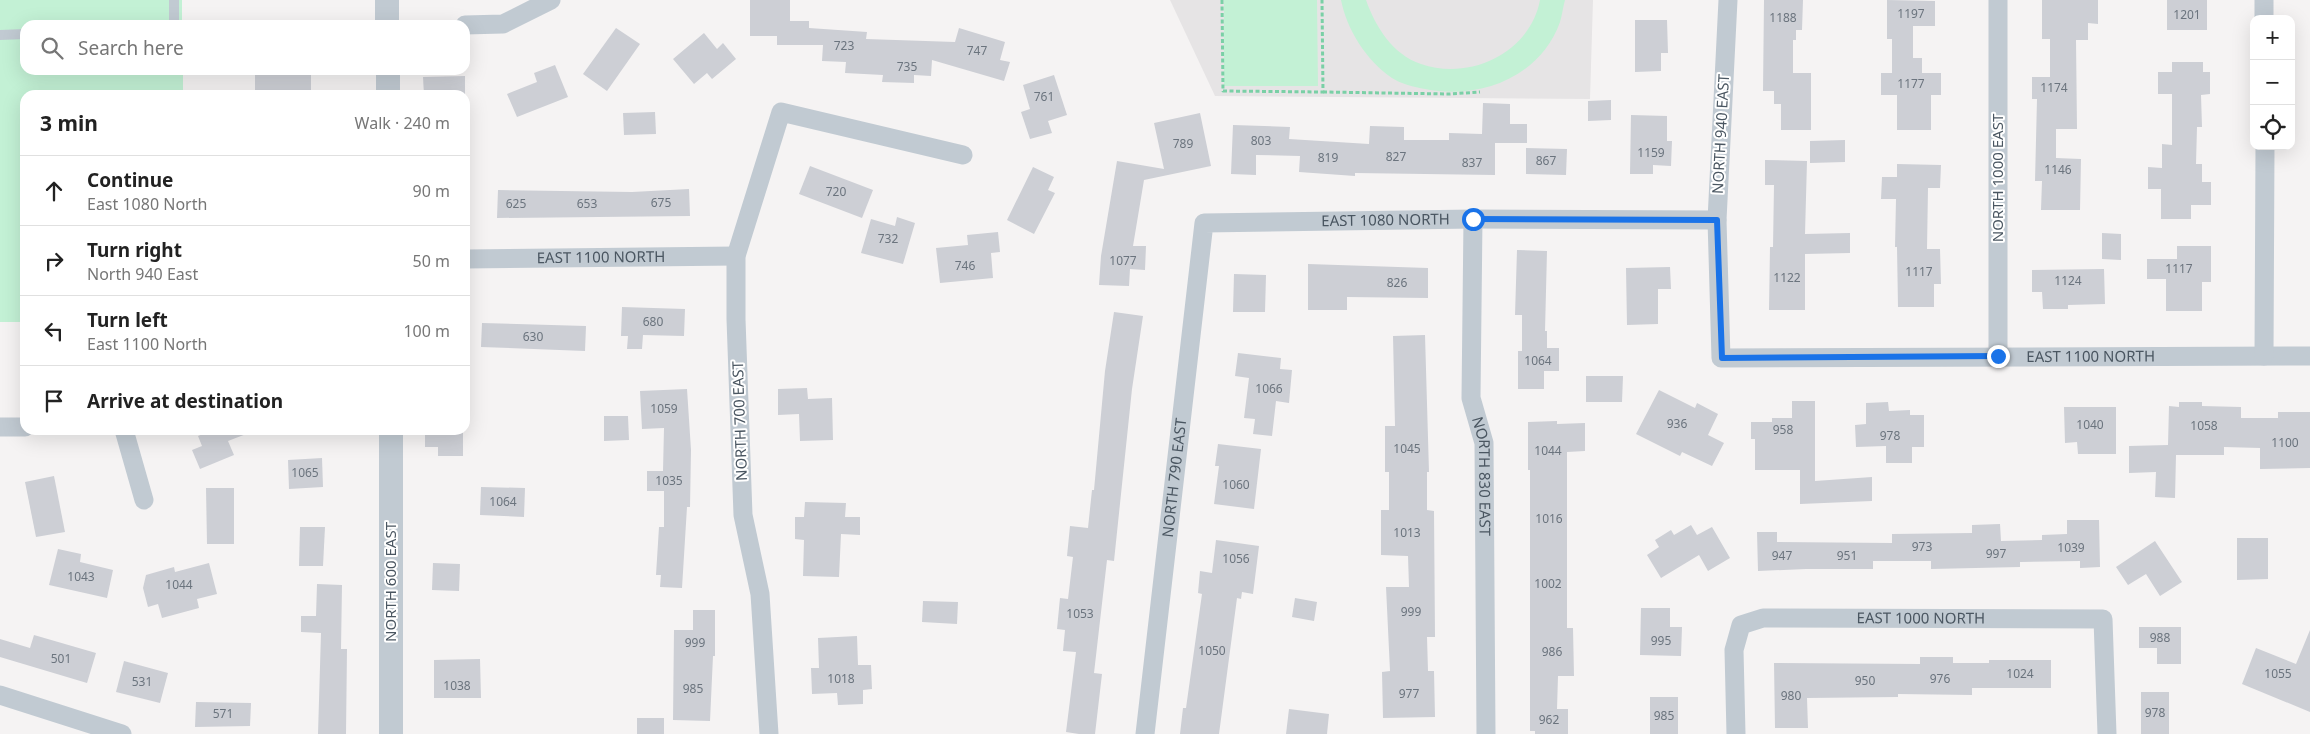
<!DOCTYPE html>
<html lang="en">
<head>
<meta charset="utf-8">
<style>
  body { margin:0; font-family:"Noto Sans",sans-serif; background:#f2f2f2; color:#222 }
  .controls { position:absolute; right:15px; top:15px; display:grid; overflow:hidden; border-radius:10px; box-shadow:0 5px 20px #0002 }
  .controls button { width:45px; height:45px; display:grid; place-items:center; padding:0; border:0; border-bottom:1px solid #e0e0e0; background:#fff; color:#222; font:25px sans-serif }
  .stop { position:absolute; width:15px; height:15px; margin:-11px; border:4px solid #1a73e8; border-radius:50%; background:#fff }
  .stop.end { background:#1a73e8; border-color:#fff; box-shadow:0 1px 5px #0008 }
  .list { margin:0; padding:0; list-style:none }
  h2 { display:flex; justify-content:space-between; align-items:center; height:65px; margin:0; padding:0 20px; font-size:21px }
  h2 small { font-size:16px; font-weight:400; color:#767676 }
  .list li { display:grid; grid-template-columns:32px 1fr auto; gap:15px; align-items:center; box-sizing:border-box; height:70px; padding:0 20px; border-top:1px solid #e0e0e0 }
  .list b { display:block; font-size:19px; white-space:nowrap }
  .list p { margin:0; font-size:16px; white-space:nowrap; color:#767676 }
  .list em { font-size:16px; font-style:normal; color:#767676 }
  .icon { flex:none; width:28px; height:28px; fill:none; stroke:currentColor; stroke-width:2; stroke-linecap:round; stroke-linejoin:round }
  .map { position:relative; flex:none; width:2310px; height:734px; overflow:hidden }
  .search { position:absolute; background:#fff; box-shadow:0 5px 20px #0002; left:20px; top:20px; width:450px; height:55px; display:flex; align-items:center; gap:12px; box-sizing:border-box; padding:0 18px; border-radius:15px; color:#767676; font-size:19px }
  .panel { position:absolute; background:#fff; box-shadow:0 5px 20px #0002; left:20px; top:90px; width:450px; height:345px; border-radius:15px }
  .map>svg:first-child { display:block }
</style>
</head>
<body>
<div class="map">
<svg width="2310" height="734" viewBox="0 0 2310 734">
  <rect width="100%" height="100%" fill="#f5f3f3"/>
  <path fill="#e6e4e5" d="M1170 0H1593L1590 99 1215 96Z"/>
  <g fill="#c3f1d5">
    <path d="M0 0H182V25H25V70H183V95H25V322H0Z"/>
    <path d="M1224 0H1317L1318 86H1224Z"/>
    <path d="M1341 0H1366C1375 26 1393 55 1421 64 1470 81 1530 53 1540 0H1565C1563 7 1562 16 1560 22 1540 78 1478 100 1425 89 1414 87 1401 84 1392 78 1366 60 1347 30 1341 0Z"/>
  </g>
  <g fill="#cdcfd5">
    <path d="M750 0H790V21H809V28L867 32 866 39 955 42 959 28 1005 42 1000 60 1010 62 1004 81 932 60 931 76 914 75V83L882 82 883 75 845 73 846 62 822 61 823 45H777V36H750Z"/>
    <path d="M1764 0H1803L1802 30H1796V40H1793V73H1811V130H1781V104H1774V91H1763Z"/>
    <path d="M1887 0 1935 1V26H1913V58H1922V73H1941V95H1931V130H1897V95H1881V73H1892V39H1887Z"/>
    <path d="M2042 0H2098V24L2088 23V40H2076L2077 129H2056V158L2081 159 2080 210H2041L2042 181H2035L2037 99H2032V77H2050V39H2042Z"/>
    <rect x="2167" y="0" width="40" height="30"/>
    <path d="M1635 20H1667L1668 53H1661V71L1635 72Z"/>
    <path d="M616 28 640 44 607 91 583 74Z"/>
    <path d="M704 33 717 49 723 43 736 59 712 79 707 73 694 84 673 59Z"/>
    <path d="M2172 62H2203V72H2210V94L2201 95 2202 127H2197L2196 164H2202V182H2211V205H2191V219H2161V189H2148V167L2162 168V144L2172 145V94H2158V72H2172Z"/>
    <path d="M555 65 568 97 517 117 507 94 537 82 534 73Z"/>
    <rect x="255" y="70" width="56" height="25"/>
    <path d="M1054 75 1067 115 1048 121 1052 133 1030 139 1021 112 1030 109 1023 85Z"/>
    <path d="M465 76V95H424L423 77Z"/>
    <path d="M1611 100V120L1588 121V101Z"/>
    <path d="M1483 103 1510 104V124H1527V143H1495V175L1355 173V176L1299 172 1300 156 1256 155V175L1231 174 1233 125 1290 127 1289 139 1369 144 1370 126 1404 127V140H1449V133L1482 134Z"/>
    <path d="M655 112 656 134 624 135 623 113Z"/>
    <path d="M1200 113 1211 166 1144 180 1133 246H1146L1145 270 1130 269 1129 286 1099 285 1101 256 1117 161 1164 169 1154 123Z"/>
    <path d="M1631 115 1667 116V141H1672L1671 166 1653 165V174H1630Z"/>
    <path d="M1845 140V162L1810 163V141Z"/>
    <path d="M1526 148 1567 149 1566 175 1526 174Z"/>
    <path d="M1765 160 1807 161 1805 234 1850 233V253L1805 254V310H1769L1770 247H1773L1774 185H1765Z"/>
    <path d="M1897 164 1941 165 1940 188H1928L1927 249H1940L1941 284H1934V307H1898L1897 247H1895L1896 199H1881L1882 177H1897Z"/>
    <path d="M810 166 873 190 862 218 799 194Z"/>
    <path d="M1033 167 1054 177 1048 190 1055 193 1034 234 1007 220Z"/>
    <path d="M689 189 690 216 497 218 498 190 632 192Z"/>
    <path d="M897 217 915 223 903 264 861 253 871 219 895 226Z"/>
    <path d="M998 232 1000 252 991 253 993 278 940 283 936 248 968 245 967 235Z"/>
    <path d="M2102 233 2121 234V260L2102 259Z"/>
    <path d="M2177 246H2211V282H2202V311H2166V279H2147V259H2177Z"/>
    <path d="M1517 250 1547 251 1545 331H1547V348H1559V371H1544V389H1518V351H1522V315H1515Z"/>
    <path d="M1308 264 1428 268V298L1347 297V310H1308Z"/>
    <path d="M1670 267 1671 289H1658V324L1627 325 1626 268Z"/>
    <path d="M2104 269 2105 304 2068 305V309H2043L2042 292H2032V270Z"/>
    <path d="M1234 274 1266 275 1265 312H1233Z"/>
    <path d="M622 307 685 309 684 336 643 335 642 349H627L628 336H621Z"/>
    <path d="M1114 312 1143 316 1132 389 1114 561 1107 560 1094 673 1102 674 1095 734H1079L1066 732 1076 652 1063 651 1065 630 1057 629 1060 598 1068 599 1073 557 1067 556 1070 526 1088 528 1092 490H1094L1105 371Z"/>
    <path d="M482 323 586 326 585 351 481 347Z"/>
    <path d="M1425 335 1429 472H1427V510L1434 511 1435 637H1427L1428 671H1434L1435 717 1383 718 1382 672 1390 671 1386 587H1409L1408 556 1381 555V510H1389V472H1385V426H1395L1393 336Z"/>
    <path d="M1238 353 1281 358 1280 369 1292 370 1289 403 1276 401 1272 436 1253 434 1255 419 1244 418 1249 378 1235 376Z"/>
    <path d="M1586 376H1623L1622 402H1586Z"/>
    <path d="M807 388 808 399 832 398 833 440 800 441 799 414 778 415V389Z"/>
    <path d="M687 389 691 450 690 507H687L682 588 660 587 661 575H656L659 527H664V491H647V471H663L664 428 642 429 640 391Z"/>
    <path d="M1659 390 1695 408 1697 403 1718 414 1708 435 1724 443 1712 466 1682 452 1680 456 1636 434Z"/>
    <path d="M1792 401H1815V481L1872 477V501L1800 504V470H1755V439H1751V422H1772V418H1792Z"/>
    <path d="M1888 402 1889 411 1910 410V415H1924V447H1912V463H1886V446L1856 447 1855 425 1866 424V403Z"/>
    <path d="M2179 402H2202V406L2241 407V418H2278V412H2310V468L2260 469V448L2224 447V455H2176L2175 498 2155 497 2156 472 2129 473V446L2168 445 2169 406 2179 407Z"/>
    <path d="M2064 407H2116V454H2078L2077 442 2065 443Z"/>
    <path d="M604 416H628L629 440 604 441Z"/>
    <path d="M1557 421V424L1585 423V451L1567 452V628H1573L1574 676H1558L1557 709H1568V734H1535V731H1530V470H1528V422Z"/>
    <path d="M212 430H254V431L228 441 234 455 200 469 192 450 202 446 198 436Z"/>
    <path d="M425 430H463V456H438V447H425Z"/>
    <path d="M1218 444 1261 449 1254 509 1214 504 1219 466H1215Z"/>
    <path d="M322 458 323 487 289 489 288 460Z"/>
    <path d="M54 476 65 532 36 537 25 482Z"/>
    <path d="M481 487 525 488 524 517 480 515Z"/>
    <path d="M206 488H234V544H207Z"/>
    <path d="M805 502 846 503 845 517H860V535L841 534 839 577 803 576 804 540 795 539V517H804Z"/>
    <path d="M2067 520H2099L2100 567 2080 568V561L2020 562V567L1931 569V561H1873V569H1806L1758 571 1757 532H1777V542L1892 543V534L1972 533V525L2000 524 2001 541 2042 540V535L2067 534Z"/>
    <path d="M1691 525 1697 535 1712 527 1730 558 1708 571 1699 555 1661 578 1647 555 1659 547 1655 540 1671 530 1674 535Z"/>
    <path d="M300 527H325L323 566H299Z"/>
    <path d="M2237 538H2268V579L2237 580Z"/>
    <path d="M1216 540 1259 546 1253 594 1242 592 1241 599 1237 598 1219 734H1180L1183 708H1186L1202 594 1198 593 1200 571 1212 573Z"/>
    <path d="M2155 541 2182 582 2160 596 2146 574 2128 585 2116 567Z"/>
    <path d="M58 549 81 554 80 562 113 570 107 598 49 585Z"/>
    <path d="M209 563 217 594 197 599 199 608 162 618 158 604 148 607 143 588 146 575 174 567 175 572Z"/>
    <path d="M433 563 460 564 459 591 432 590Z"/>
    <path d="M317 584 342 585 341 649H347L346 734H318L321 633 301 632V616H316Z"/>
    <path d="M1295 598 1317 602 1314 621 1292 617Z"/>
    <path d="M923 601 958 602 957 624 922 622Z"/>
    <path d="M1641 608H1670V627H1682L1681 656 1640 655Z"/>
    <path d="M693 610H715V656H713L710 721 673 720 674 630H693Z"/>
    <path d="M2139 627H2181V664H2157V648H2139Z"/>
    <path d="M2310 630V712L2242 684 2256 648 2296 664Z"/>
    <path d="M34 635 96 653 87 683 0 657V639L30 648Z"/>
    <path d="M857 636 858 665H871L872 689 863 690V704L838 705 837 693 812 694 811 668H819L818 638Z"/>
    <path d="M1920 657H1953V663H1989V660H2051V688H1972V695L1898 694V697L1807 698 1808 728H1775L1774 663 1920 664Z"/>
    <path d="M480 659 481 698H434V660Z"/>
    <path d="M124 661 168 673 160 703 116 692Z"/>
    <rect x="2141" y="692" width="28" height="42"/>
    <rect x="1650" y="697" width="28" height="37"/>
    <path d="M196 702 251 703 250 726 195 727Z"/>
    <path d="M1289 709 1329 714 1327 734H1286Z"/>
    <rect x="637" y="718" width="27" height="16"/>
  </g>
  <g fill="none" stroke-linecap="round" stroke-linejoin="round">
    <g stroke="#7ad0a6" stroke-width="3" stroke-dasharray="4 2.5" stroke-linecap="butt">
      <path d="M1222 0 1223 91 1323 92 1322 0"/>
      <path d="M1323 92 1449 94 1480 92"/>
    </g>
    <g stroke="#c1cad2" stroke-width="10">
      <path d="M174 25V0"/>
      <path d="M0 35 25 34"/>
    </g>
    <g stroke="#c1cad2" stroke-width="19">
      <path id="s1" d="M1728 0 1717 220 1721 358 2310 356"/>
      <path d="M2264 0V19"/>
      <path d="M465 25 503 24 551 0"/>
      <path id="s2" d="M1473 219 1471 398 1484 443 1486 734"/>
      <path id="s3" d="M465 259 736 256"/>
      <path d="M1998 356V0"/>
      <path d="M2264 356 2265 146"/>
      <path d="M0 427H25"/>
      <path d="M124 430 144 500"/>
      <path d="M0 695 122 734"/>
      <path d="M769 734 760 594 743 515 736 319V256L781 112 963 155"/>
      <path id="s4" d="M1145 734 1204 223 1473 219 1717 220"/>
      <path id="s5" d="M1736 734 1734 650 1741 625 1763 618 2103 619 2107 734"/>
    </g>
    <g stroke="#c1cad2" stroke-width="24">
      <path d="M387 0V25"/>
      <path d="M388 70V95"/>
      <path d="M391 430V734"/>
    </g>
  </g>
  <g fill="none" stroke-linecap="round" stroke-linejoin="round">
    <path stroke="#1a73e8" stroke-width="6" d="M1473 219 1717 220 1722 358 1998 356"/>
  </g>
  <g text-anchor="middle" stroke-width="4" stroke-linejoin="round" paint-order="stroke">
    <g font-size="12" fill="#6b747e">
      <text x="1911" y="18">1197</text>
      <text x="2187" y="19">1201</text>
      <text x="1783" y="22">1188</text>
      <text x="844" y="50">723</text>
      <text x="977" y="55">747</text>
      <text x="907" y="71">735</text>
      <text x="1911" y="88">1177</text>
      <text x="2054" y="92">1174</text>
      <text x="1044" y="101">761</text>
      <text x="1261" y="145">803</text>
      <text x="1183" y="148">789</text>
      <text x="1651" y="157">1159</text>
      <text x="1396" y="161">827</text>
      <text x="1328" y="162">819</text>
      <text x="1546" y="165">867</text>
      <text x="1472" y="167">837</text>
      <text x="2058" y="174">1146</text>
      <text x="836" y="196">720</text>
      <text x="661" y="207">675</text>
      <text x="516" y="208">625</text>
      <text x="587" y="208">653</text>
      <text x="888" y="243">732</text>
      <text x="1123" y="265">1077</text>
      <text x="965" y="270">746</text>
      <text x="2179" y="273">1117</text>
      <text x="1919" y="276">1117</text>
      <text x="1787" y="282">1122</text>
      <text x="2068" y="285">1124</text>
      <text x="1397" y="287">826</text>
      <text x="653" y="326">680</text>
      <text x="533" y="341">630</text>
      <text x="1538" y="365">1064</text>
      <text x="1269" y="393">1066</text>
      <text x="664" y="413">1059</text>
      <text x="1677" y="428">936</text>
      <text x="2090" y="429">1040</text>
      <text x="2204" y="430">1058</text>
      <text x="1783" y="434">958</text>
      <text x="1890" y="440">978</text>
      <text x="2285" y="447">1100</text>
      <text x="1407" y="453">1045</text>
      <text x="1548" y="455">1044</text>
      <text x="305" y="477">1065</text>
      <text x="669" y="485">1035</text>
      <text x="1236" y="489">1060</text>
      <text x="503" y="506">1064</text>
      <text x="1549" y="523">1016</text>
      <text x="1407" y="537">1013</text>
      <text x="1922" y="551">973</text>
      <text x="2071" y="552">1039</text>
      <text x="1996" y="558">997</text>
      <text x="1782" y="560">947</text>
      <text x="1847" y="560">951</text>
      <text x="1236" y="563">1056</text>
      <text x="81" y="581">1043</text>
      <text x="1548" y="588">1002</text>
      <text x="179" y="589">1044</text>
      <text x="1411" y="616">999</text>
      <text x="1080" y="618">1053</text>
      <text x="2160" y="642">988</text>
      <text x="1661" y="645">995</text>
      <text x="695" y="647">999</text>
      <text x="1212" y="655">1050</text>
      <text x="1552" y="656">986</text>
      <text x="61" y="663">501</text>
      <text x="2020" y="678">1024</text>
      <text x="2278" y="678">1055</text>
      <text x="841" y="683">1018</text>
      <text x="1940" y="683">976</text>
      <text x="1865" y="685">950</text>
      <text x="142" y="686">531</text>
      <text x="457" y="690">1038</text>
      <text x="693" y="693">985</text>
      <text x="1409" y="698">977</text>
      <text x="1791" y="700">980</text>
      <text x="2155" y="717">978</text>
      <text x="223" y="718">571</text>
      <text x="1664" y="720">985</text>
      <text x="1549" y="724">962</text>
    </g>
    <g font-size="15" fill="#4a5661" stroke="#fff">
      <text transform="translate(1721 134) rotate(-87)" y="5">NORTH 940 EAST</text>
      <text transform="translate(1998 178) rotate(-90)" y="5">NORTH 1000 EAST</text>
      <text dy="5" stroke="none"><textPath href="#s4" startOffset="696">EAST 1080 NORTH</textPath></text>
      <text dy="5" stroke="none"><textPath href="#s3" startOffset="136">EAST 1100 NORTH</textPath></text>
      <text dy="5" stroke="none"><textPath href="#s1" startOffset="728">EAST 1100 NORTH</textPath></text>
      <text transform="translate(740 421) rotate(-92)" y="5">NORTH 700 EAST</text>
      <text dy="5" stroke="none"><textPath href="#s2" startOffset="259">NORTH 830 EAST</textPath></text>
      <text dy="5" stroke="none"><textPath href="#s4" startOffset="258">NORTH 790 EAST</textPath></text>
      <text transform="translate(391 582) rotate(-90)" y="5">NORTH 600 EAST</text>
      <text dy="5" stroke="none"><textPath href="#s5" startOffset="291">EAST 1000 NORTH</textPath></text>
    </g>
  </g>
</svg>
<div class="controls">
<button>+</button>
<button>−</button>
<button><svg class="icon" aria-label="locate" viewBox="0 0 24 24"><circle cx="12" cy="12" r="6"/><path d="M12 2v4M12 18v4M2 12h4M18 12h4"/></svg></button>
</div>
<div class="stop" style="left:1473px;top:219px"></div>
<div class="stop end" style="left:1998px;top:356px"></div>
<div class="search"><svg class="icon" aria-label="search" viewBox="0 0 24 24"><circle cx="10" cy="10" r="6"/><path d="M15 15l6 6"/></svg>Search here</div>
<section class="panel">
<h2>3 min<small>Walk · 240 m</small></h2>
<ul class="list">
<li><svg class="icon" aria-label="ahead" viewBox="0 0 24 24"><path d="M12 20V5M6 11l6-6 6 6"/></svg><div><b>Continue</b><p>East 1080 North</p></div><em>90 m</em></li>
<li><svg class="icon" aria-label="right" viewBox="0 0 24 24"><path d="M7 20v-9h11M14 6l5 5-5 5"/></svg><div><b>Turn right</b><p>North 940 East</p></div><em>50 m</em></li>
<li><svg class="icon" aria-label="left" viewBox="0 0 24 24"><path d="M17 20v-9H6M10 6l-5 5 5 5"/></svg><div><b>Turn left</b><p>East 1100 North</p></div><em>100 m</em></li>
<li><svg class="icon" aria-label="arrive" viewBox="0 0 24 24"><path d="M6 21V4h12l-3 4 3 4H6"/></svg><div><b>Arrive at destination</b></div></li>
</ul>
</section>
</div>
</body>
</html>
